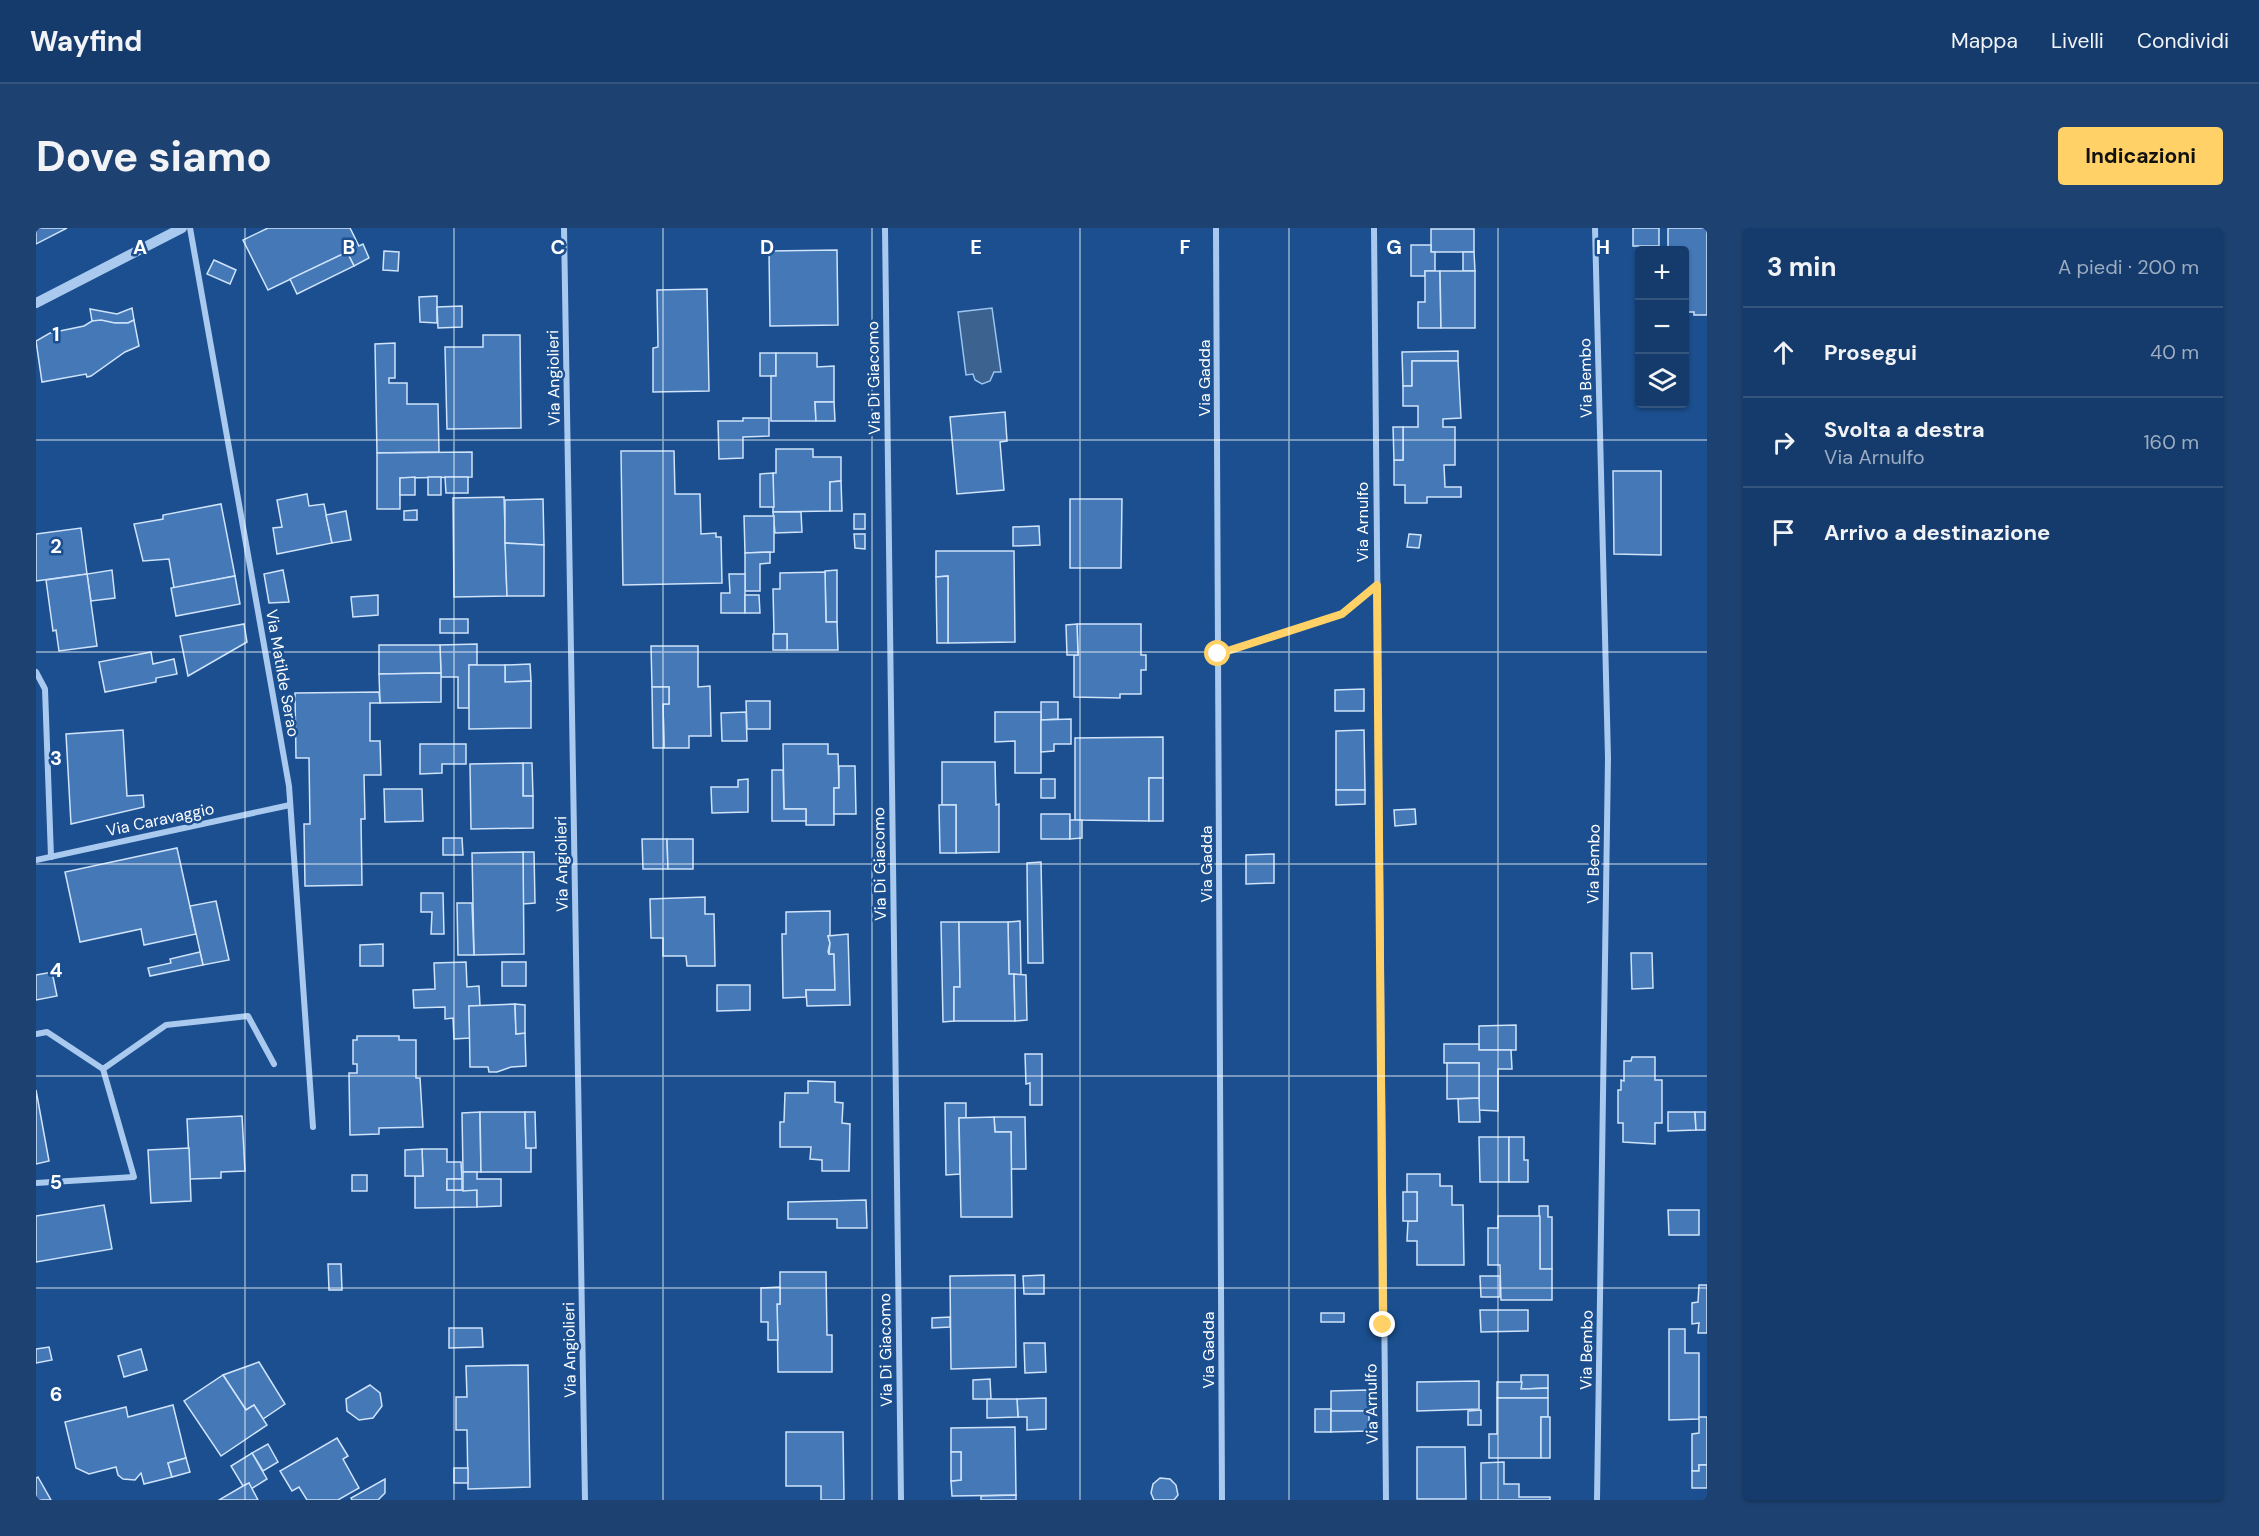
<!DOCTYPE html>
<html lang="it">
<head>
<meta charset="utf-8">
<style>
  body { margin:0; font-family:"DM Sans",sans-serif; background:#1d4271; color:#f1f3f6 }
  .controls { position:absolute; right:18px; top:18px; display:grid; overflow:hidden; border-radius:6px; box-shadow:0 2px 4px #0004 }
  .controls button { width:54px; height:54px; display:grid; place-items:center; padding:0; border:0; border-bottom:2px solid #33557e; background:#143b6b; color:#f1f3f6; font:30px sans-serif }
  .stop { position:absolute; width:18px; height:18px; margin:-14px; border:4px solid #ffd166; border-radius:50%; background:#fff }
  .stop.end { background:#ffd166; border-color:#fff; box-shadow:0 2px 6px #0008 }
  .list { margin:0; padding:0; list-style:none }
  h2 { display:flex; justify-content:space-between; align-items:center; height:78px; margin:0; padding:0 24px; font-size:26px }
  h2 small { font-size:20px; font-weight:400; color:#9dadc1 }
  .list li { display:grid; grid-template-columns:39px 1fr auto; gap:18px; align-items:center; box-sizing:border-box; height:90px; padding:0 24px; border-top:2px solid #33557e }
  .list b { display:block; font-size:22px; white-space:nowrap }
  .list p { margin:0; font-size:20px; white-space:nowrap; color:#9dadc1 }
  .list em { font-size:20px; font-style:normal; color:#9dadc1 }
  .icon { flex:none; width:33px; height:33px; fill:none; stroke:currentColor; stroke-width:2; stroke-linecap:round; stroke-linejoin:round }
  .map { position:relative; flex:none; width:1671px; height:1272px; overflow:hidden; border-radius:6px }
  header { display:flex; align-items:center; gap:36px; box-sizing:border-box; height:84px; padding:0 30px; background:#143b6b; border-bottom:2px solid #33557e }
  header strong { font-size:28px }
  nav { display:flex; gap:33px; margin-inline-start:auto; font-size:21px }
  .intro { display:flex; align-items:center; justify-content:space-between; box-sizing:border-box; height:144px; padding:0 36px }
  h1 { margin:0; font-size:42px }
  .button { padding:15px 27px; border-radius:6px; background:#ffd166; color:#111; font-size:21px; font-weight:700 }
  main { display:flex; gap:36px; padding:0 36px }
  aside { flex:1; background:#143b6b; border-radius:6px; box-shadow:0 2px 4px #0004 }
  .map>svg:first-child { display:block }
</style>
</head>
<body>
<header>
<strong>Wayfind</strong>
<nav><a>Mappa</a><a>Livelli</a><a>Condividi</a></nav>
</header>
<div class="intro"><h1>Dove siamo</h1><a class="button">Indicazioni</a></div>
<main>
<div class="map">
<svg width="1671" height="1272" viewBox="0 0 1671 1272">
  <rect width="100%" height="100%" fill="#1b4f8f"/>
  <path fill="#3c6290" stroke="#9cc4f0" stroke-width="1.5" d="M956 80 965 144H958L954 153 946 156 939 152 937 146 930 147 922 84Z"/>
  <g fill="#4478b7" stroke="#cfe3fa" stroke-width="1.5">
    <path d="M0 0H31L0 16Z"/>
    <path d="M232 0H314L323 18 327 16 333 30 318 38 311 24 232 62 207 12Z"/>
    <rect x="1597" y="0" width="26" height="18"/>
    <path d="M1632 0H1671V87H1658V84H1648V22H1632Z"/>
    <rect x="1395" y="1" width="43" height="23"/>
    <path d="M1375 17H1395V24H1399V43H1389V48H1375Z"/>
    <path d="M801 22 802 97 734 98 733 23Z"/>
    <path d="M348 23 363 24 362 43 347 42Z"/>
    <path d="M311 24 318 38 261 66 254 51Z"/>
    <path d="M1427 24H1438L1439 43H1427Z"/>
    <path d="M178 32 200 42 194 56 171 46Z"/>
    <path d="M1389 43H1404L1405 100H1382V74H1389Z"/>
    <path d="M1404 43H1439V100H1405Z"/>
    <path d="M671 61 673 163 617 164V120L622 119 621 62Z"/>
    <path d="M401 68V95L384 94 383 69Z"/>
    <path d="M426 78V99L402 100 401 79Z"/>
    <path d="M96 80 98 92 92 95H79L56 93 54 81 81 86Z"/>
    <path d="M65 92 79 95H92L98 92 103 118 89 124 55 148 51 149 50 146 6 154 0 113 14 105 48 98 56 93Z"/>
    <path d="M447 107H484L485 200 411 201 409 119H447Z"/>
    <path d="M359 115V150H353V155H371V176H402L403 224 341 225 339 116Z"/>
    <path d="M1422 123V133H1376V158H1367L1366 124Z"/>
    <rect x="724" y="125" width="16" height="23"/>
    <path d="M740 125H781V139L798 138V174H779L780 193H735V148H740Z"/>
    <path d="M1376 133H1422L1425 190 1407 191V199H1419V237H1408L1409 259H1425V269H1391V275H1369V257H1358V232H1367V199H1382V178H1367V158H1376Z"/>
    <path d="M779 174H798L799 193H780Z"/>
    <path d="M969 184 971 213 964 214 968 262 921 266 914 189Z"/>
    <path d="M707 190H733V208L707 209V230L683 231 682 193H707Z"/>
    <path d="M1357 199H1367V232H1358Z"/>
    <path d="M740 221H777V229H805V253L794 254V283L737 284V245H740Z"/>
    <path d="M585 223H638L639 266H664L665 306 680 305V309H685L686 355 587 357Z"/>
    <path d="M436 224V249L364 250V281H341V225Z"/>
    <path d="M1577 243H1625V327L1578 326Z"/>
    <path d="M737 245 738 279H724V246Z"/>
    <path d="M379 249V267H364V250Z"/>
    <rect x="392" y="249" width="13" height="18"/>
    <path d="M409 249H432V265H410Z"/>
    <path d="M805 253 806 283H794V254Z"/>
    <path d="M271 266 273 278 288 276 296 315 241 326 237 300 246 299 241 272Z"/>
    <path d="M468 269 471 368 418 369 417 270Z"/>
    <path d="M507 271 508 317 469 315V272Z"/>
    <path d="M1034 271H1086L1085 340H1034Z"/>
    <path d="M185 276 199 348 138 360 133 331 107 333 98 296 127 291V287Z"/>
    <path d="M381 282V292H368V283Z"/>
    <path d="M310 283 315 312 296 315 290 287Z"/>
    <path d="M737 284H765L766 304 739 305Z"/>
    <rect x="818" y="286" width="11" height="15"/>
    <path d="M708 288H738V324L709 325Z"/>
    <path d="M1003 298 1004 317 977 318V299Z"/>
    <path d="M45 300 51 346 0 353V306Z"/>
    <path d="M818 306H829V321L819 320Z"/>
    <path d="M1373 306 1385 307 1383 320 1371 319Z"/>
    <path d="M469 315 508 317V368H471Z"/>
    <path d="M900 323H978L979 414 912 415V348L900 349Z"/>
    <path d="M734 324V335L724 336V363H709V325Z"/>
    <path d="M76 342 79 370 55 373 51 346Z"/>
    <path d="M247 342 253 374 233 375 228 346Z"/>
    <path d="M801 342V394H790L789 343Z"/>
    <path d="M789 344 790 394H801L802 422H751V406H738L737 361H744V345Z"/>
    <path d="M51 346 61 418 23 423 20 402 17 403 10 352Z"/>
    <path d="M693 346H709V385H685V365H694Z"/>
    <path d="M199 348 204 376 140 388 135 360Z"/>
    <path d="M912 348V415H901L900 349Z"/>
    <path d="M342 367V387L317 389 315 369Z"/>
    <path d="M709 367H723L724 385H709Z"/>
    <rect x="404" y="391" width="28" height="14"/>
    <path d="M208 396 211 414 152 448 144 408Z"/>
    <path d="M1041 396H1105V427H1110V442H1105V466H1084V470L1038 469V427H1042Z"/>
    <path d="M1041 396 1042 427H1031L1030 397Z"/>
    <rect x="737" y="406" width="14" height="16"/>
    <path d="M441 416V437H433V480H422V449H405L404 417Z"/>
    <path d="M343 417H404L405 445 343 446Z"/>
    <path d="M615 418H662V459L674 458 675 508H653V520H628L627 476H633V459H616Z"/>
    <path d="M115 424 117 436 138 431 141 446 120 450V454L69 464 63 434Z"/>
    <path d="M494 436 495 453 469 454V437Z"/>
    <path d="M433 437H469V454L495 453V500L433 501Z"/>
    <path d="M405 445V474L344 475 343 446Z"/>
    <path d="M616 459H633V476H627L628 520H617Z"/>
    <path d="M1328 461V483H1299V462Z"/>
    <path d="M343 464 344 475H334V513H344L345 547H328L329 591H325L326 657 269 658 268 596H274L273 530H260L259 465Z"/>
    <path d="M710 473H734V501H711Z"/>
    <path d="M1005 474H1022V491L1005 492Z"/>
    <path d="M710 484 711 513H686L685 485Z"/>
    <path d="M959 484H1005V545H979V513L959 514Z"/>
    <path d="M1035 491V516H1018V523L1005 524V492Z"/>
    <path d="M87 502 91 568 107 567 108 579 35 596 30 506Z"/>
    <path d="M1328 502 1329 562H1300V503Z"/>
    <path d="M1127 509V550H1113V593L1039 592V510Z"/>
    <path d="M384 516H430V536H406V545L384 546Z"/>
    <path d="M747 516H792V526H802L803 560H798V597H770V581H748Z"/>
    <path d="M906 534H959L960 577 963 576V624L920 625V577H906Z"/>
    <path d="M487 535H496L497 568H487Z"/>
    <path d="M487 535V568H497V600L435 601 434 536Z"/>
    <path d="M803 538H819L820 586H798V560H803Z"/>
    <path d="M736 542H747L748 581H770V593H736Z"/>
    <rect x="1113" y="550" width="14" height="43"/>
    <path d="M712 551V584L676 585 675 559H702V552Z"/>
    <rect x="1005" y="551" width="14" height="19"/>
    <path d="M348 561H386L387 593 349 594Z"/>
    <path d="M1300 562H1329V576L1300 577Z"/>
    <path d="M903 577H920V625H904Z"/>
    <path d="M1379 581 1380 596 1359 598 1358 582Z"/>
    <rect x="1005" y="586" width="29" height="25"/>
    <path d="M1034 592H1046V610L1034 611Z"/>
    <path d="M407 610H426L427 627H407Z"/>
    <path d="M606 611H631L632 641H607Z"/>
    <path d="M631 611H657V641H632Z"/>
    <path d="M141 620 160 706 108 717 105 701 44 714 29 644Z"/>
    <path d="M487 624H498L499 675 487 676Z"/>
    <path d="M487 624 488 726 438 727 436 625Z"/>
    <path d="M1238 626V655L1210 656V627Z"/>
    <path d="M1005 634 1007 735H992L991 635Z"/>
    <path d="M385 665H407L408 706H395L396 684H385Z"/>
    <path d="M669 669V686H678L679 738H651L650 728H627V710H615L614 671Z"/>
    <path d="M180 673 193 732 167 737 154 678Z"/>
    <path d="M421 675H436L438 727H422Z"/>
    <path d="M794 683V707L792 708 794 715 792 724 793 726H798L799 762H770V769L747 770 746 706H750V684Z"/>
    <path d="M984 693 985 747 973 746 972 694Z"/>
    <path d="M905 694H923L924 759H918V793L907 794Z"/>
    <path d="M923 694H972L973 746H978L979 793H918V759H924Z"/>
    <path d="M812 706 814 777 771 778 770 762H799L798 726H793L794 715 792 708Z"/>
    <path d="M347 716V738H324V717Z"/>
    <path d="M164 724 167 737 114 748 112 740 135 735 134 731Z"/>
    <path d="M1595 725H1616L1617 760 1596 761Z"/>
    <path d="M430 734 431 759 443 758 444 778H433L434 810 418 811 417 790 409 791V779L378 780 377 762 399 761 398 735Z"/>
    <rect x="466" y="734" width="24" height="24"/>
    <path d="M16 744 21 768 0 772V747Z"/>
    <path d="M978 746 990 747 991 792 979 793Z"/>
    <path d="M681 757H714V782L681 783Z"/>
    <path d="M479 776 480 806 489 805 490 838 475 839 461 844H453L452 839H434L433 778Z"/>
    <path d="M479 776 489 777V805L480 806Z"/>
    <path d="M1480 797V822H1443V798Z"/>
    <path d="M321 808H363V812H380V850H384L387 899 343 900V906L314 907 313 845H321V836H317V812H321Z"/>
    <path d="M1408 816H1443V822H1475L1476 841H1462V883L1443 882V835H1408Z"/>
    <path d="M989 826H1006V877H994V855L990 856Z"/>
    <path d="M1596 829H1619V852H1626V895H1619V916L1587 914V895H1582V862H1585V852L1588 853V833H1595Z"/>
    <path d="M1411 835H1443V870L1411 871Z"/>
    <path d="M772 853 799 854V874L807 875 806 895 814 896 813 943H786V932L774 931 775 919H744V894H748L749 865H772Z"/>
    <path d="M0 862 13 933 0 936Z"/>
    <path d="M1443 870 1444 894H1423L1422 871Z"/>
    <path d="M909 875H930V890H923L924 946 910 947Z"/>
    <path d="M444 884 445 944H427L426 885Z"/>
    <path d="M444 884H489L490 920H495V944H445Z"/>
    <path d="M489 884H499L500 920H490Z"/>
    <path d="M1632 884H1659L1660 902 1632 903Z"/>
    <path d="M1659 884H1669V902H1660Z"/>
    <path d="M206 888 209 943 185 944V950L154 951 151 891Z"/>
    <path d="M958 889H989L990 941H975V904H959Z"/>
    <path d="M958 889 959 904H975L976 989H925L923 890Z"/>
    <path d="M1443 909H1473V954H1444Z"/>
    <path d="M1473 909H1488V932H1492V954H1473Z"/>
    <path d="M153 920 155 973 115 975 112 922Z"/>
    <path d="M386 921H411V934H425L426 951H411V962H441V979L379 980V948H387Z"/>
    <path d="M386 921 387 948H369V922Z"/>
    <path d="M427 944H441V951H465V978L441 979V962L427 963Z"/>
    <path d="M1371 946H1404V958H1416V977H1427L1428 1037H1381V1013H1371L1372 993H1381V964L1371 965Z"/>
    <rect x="316" y="947" width="15" height="16"/>
    <rect x="411" y="951" width="15" height="11"/>
    <rect x="1367" y="964" width="14" height="29"/>
    <path d="M830 972 831 1000H801V991H752V974Z"/>
    <path d="M68 977 76 1021 0 1034V988Z"/>
    <path d="M1503 978H1512V989H1516V1041H1504Z"/>
    <path d="M1632 982H1663V1007H1633Z"/>
    <path d="M1462 988H1504V1041H1516V1072H1465L1464 1037H1452V1000H1462Z"/>
    <path d="M292 1036H305L306 1062H293Z"/>
    <path d="M744 1044H790L791 1107H796V1144H742L741 1076H744Z"/>
    <path d="M979 1047 980 1139 915 1141 914 1048Z"/>
    <path d="M1008 1047V1066H988L987 1048Z"/>
    <path d="M1444 1048H1464V1069H1445Z"/>
    <path d="M1663 1057H1671V1105H1662L1663 1095 1656 1096V1075L1662 1074Z"/>
    <path d="M744 1059V1076H741L742 1112H732V1094H725V1060Z"/>
    <path d="M1444 1082H1492V1103L1445 1104Z"/>
    <rect x="1285" y="1085" width="23" height="9"/>
    <path d="M914 1089V1099L896 1100V1090Z"/>
    <path d="M413 1100H446L447 1119 413 1120Z"/>
    <path d="M1633 1101H1649V1125H1663V1191L1633 1192Z"/>
    <path d="M988 1115H1009L1010 1144 989 1145Z"/>
    <path d="M13 1119 16 1132 0 1135V1121Z"/>
    <path d="M105 1121 111 1142 88 1149 82 1128Z"/>
    <path d="M223 1134 249 1176 227 1191 218 1177 210 1182 187 1147Z"/>
    <path d="M492 1137 494 1259 432 1261 431 1202H420V1169H431L430 1138Z"/>
    <path d="M187 1147 210 1182 218 1177 231 1197 185 1228 148 1173Z"/>
    <path d="M1485 1147H1512V1160L1485 1161Z"/>
    <path d="M954 1151 955 1171H937V1152Z"/>
    <path d="M1443 1153V1181L1381 1183V1154Z"/>
    <path d="M1461 1154H1486L1485 1161 1512 1160V1170H1461Z"/>
    <path d="M334 1157 344 1165 346 1178 337 1190 323 1192 311 1183 310 1171Z"/>
    <path d="M1332 1162 1333 1183H1295V1163Z"/>
    <path d="M1010 1170V1201L991 1202V1189H982L981 1171Z"/>
    <path d="M1461 1170H1512V1189H1505V1230H1453V1206H1461Z"/>
    <path d="M951 1171H981L982 1189 951 1190Z"/>
    <path d="M137 1177 150 1230 132 1235 136 1249 108 1256 105 1245 99 1252 87 1251 82 1247 80 1239 53 1246 40 1240 29 1194 90 1179 92 1189Z"/>
    <rect x="1279" y="1181" width="16" height="23"/>
    <path d="M1445 1182V1197H1432V1183Z"/>
    <path d="M1295 1183H1333V1203L1295 1204Z"/>
    <rect x="1505" y="1189" width="9" height="41"/>
    <path d="M1663 1189H1671V1237H1663V1243H1656V1206L1663 1205Z"/>
    <path d="M979 1199 980 1267 916 1268 915 1253 925 1252V1224H915V1200Z"/>
    <path d="M750 1204H807L808 1272H785V1258H750Z"/>
    <path d="M301 1210 312 1228 307 1231 323 1260 302 1272H271L263 1259 256 1263 244 1243Z"/>
    <path d="M232 1216 242 1234 227 1243 216 1225Z"/>
    <path d="M1381 1219H1429L1430 1271H1381Z"/>
    <path d="M915 1224H925V1252L915 1253Z"/>
    <path d="M216 1225 231 1251 215 1261 213 1255 207 1258 195 1238Z"/>
    <path d="M150 1230 154 1244 136 1249 132 1235Z"/>
    <path d="M1468 1234V1256H1483V1269H1514V1272H1445V1235Z"/>
    <path d="M1663 1237H1671V1260H1656V1243H1663Z"/>
    <rect x="418" y="1240" width="14" height="15"/>
    <path d="M2 1249 15 1272H0V1250Z"/>
    <path d="M1124 1250 1134 1251 1140 1257 1142 1267 1138 1272H1118L1115 1265 1117 1256Z"/>
    <path d="M349 1251V1265L342 1272H316L315 1270Z"/>
    <path d="M213 1255 222 1272H183L207 1258Z"/>
    <path d="M980 1267V1272H945V1268Z"/>
  </g>
  <g fill="none" stroke-linecap="round" stroke-linejoin="round">
    <path stroke="#a9c9ee" stroke-width="4" stroke-dasharray="3 4.5" stroke-linecap="butt" d="M1200 420 1306 386 1323 372"/>
    <g stroke="#a9c9ee" stroke-width="6">
      <path d="M154 0 253 558 277 899"/>
      <path d="M528 0 549 1272"/>
      <path d="M849 0 865 1272"/>
      <path d="M1180 0 1186 1272"/>
      <path d="M1338 0 1350 1272"/>
      <path d="M1559 0 1572 530 1561 1272"/>
      <path d="M0 444 9 461 15 629"/>
      <path d="M0 632 254 577"/>
      <path d="M0 806 11 804 67 841 98 949 0 955"/>
      <path d="M67 841 130 797 212 788 238 836"/>
    </g>
    <path stroke="#a9c9ee" stroke-width="10" d="M0 75 146 0"/>
  </g>
  <g fill="none" stroke-linecap="round" stroke-linejoin="round">
    <path stroke="#ffd166" stroke-width="8" d="M1182 426 1306 386 1341 357 1347 1097"/>
  </g>
  <path fill="none" stroke="#fff" stroke-width="1.5" stroke-opacity="0.55" d="M209 0V1272M418 0V1272M627 0V1272M836 0V1272M1044 0V1272M1253 0V1272M1462 0V1272M0 212H1671M0 424H1671M0 636H1671M0 848H1671M0 1060H1671"/>
  <g text-anchor="middle" stroke-width="5" stroke-linejoin="round" paint-order="stroke">
    <g font-size="16" fill="#fff" stroke="#1b4f8f">
      <text transform="translate(517 150) rotate(-91)" y="6">Via Angiolieri</text>
      <text transform="translate(837 150) rotate(-91)" y="6">Via Di Giacomo</text>
      <text transform="translate(1168 150) rotate(-90)" y="6">Via Gadda</text>
      <text transform="translate(1549 150) rotate(-91)" y="6">Via Bembo</text>
      <text transform="translate(1326 294) rotate(-90)" y="6">Via Arnulfo</text>
      <text transform="translate(247 445) rotate(80)" y="6">Via Matilde Serao</text>
      <text transform="translate(124 591) rotate(-12)" y="6">Via Caravaggio</text>
      <text transform="translate(525 636) rotate(-91)" y="6">Via Angiolieri</text>
      <text transform="translate(843 636) rotate(-91)" y="6">Via Di Giacomo</text>
      <text transform="translate(1170 636) rotate(-90)" y="6">Via Gadda</text>
      <text transform="translate(1557 636) rotate(-89)" y="6">Via Bembo</text>
      <text transform="translate(533 1122) rotate(-91)" y="6">Via Angiolieri</text>
      <text transform="translate(849 1122) rotate(-91)" y="6">Via Di Giacomo</text>
      <text transform="translate(1172 1122) rotate(-90)" y="6">Via Gadda</text>
      <text transform="translate(1550 1122) rotate(-89)" y="6">Via Bembo</text>
      <text transform="translate(1335 1176) rotate(-91)" y="6">Via Arnulfo</text>
    </g>
  </g>
  <g font-size="20" text-anchor="middle" font-weight="bold" fill="#fff" stroke="#1b4f8f" stroke-width="5" stroke-linejoin="round" paint-order="stroke">
    <text x="104" y="26">A</text>
    <text x="313" y="26">B</text>
    <text x="522" y="26">C</text>
    <text x="731" y="26">D</text>
    <text x="940" y="26">E</text>
    <text x="1149" y="26">F</text>
    <text x="1358" y="26">G</text>
    <text x="1567" y="26">H</text>
    <text x="20" y="113">1</text>
    <text x="20" y="325">2</text>
    <text x="20" y="537">3</text>
    <text x="20" y="749">4</text>
    <text x="20" y="961">5</text>
    <text x="20" y="1173">6</text>
  </g>
</svg>
<div class="controls">
<button>+</button>
<button>−</button>
<button><svg class="icon" aria-label="layers" viewBox="0 0 24 24"><path d="M12 4l9 5-9 5-9-5zM3 14l9 5 9-5"/></svg></button>
</div>
<div class="stop" style="left:1182px;top:426px"></div>
<div class="stop end" style="left:1347px;top:1097px"></div>
</div>
<aside>
<h2>3 min<small>A piedi · 200 m</small></h2>
<ul class="list">
<li><svg class="icon" aria-label="ahead" viewBox="0 0 24 24"><path d="M12 20V5M6 11l6-6 6 6"/></svg><div><b>Prosegui</b></div><em>40 m</em></li>
<li><svg class="icon" aria-label="right" viewBox="0 0 24 24"><path d="M7 20v-9h11M14 6l5 5-5 5"/></svg><div><b>Svolta a destra</b><p>Via Arnulfo</p></div><em>160 m</em></li>
<li><svg class="icon" aria-label="arrive" viewBox="0 0 24 24"><path d="M6 21V4h12l-3 4 3 4H6"/></svg><div><b>Arrivo a destinazione</b></div></li>
</ul>
</aside>
</main>
</body>
</html>
